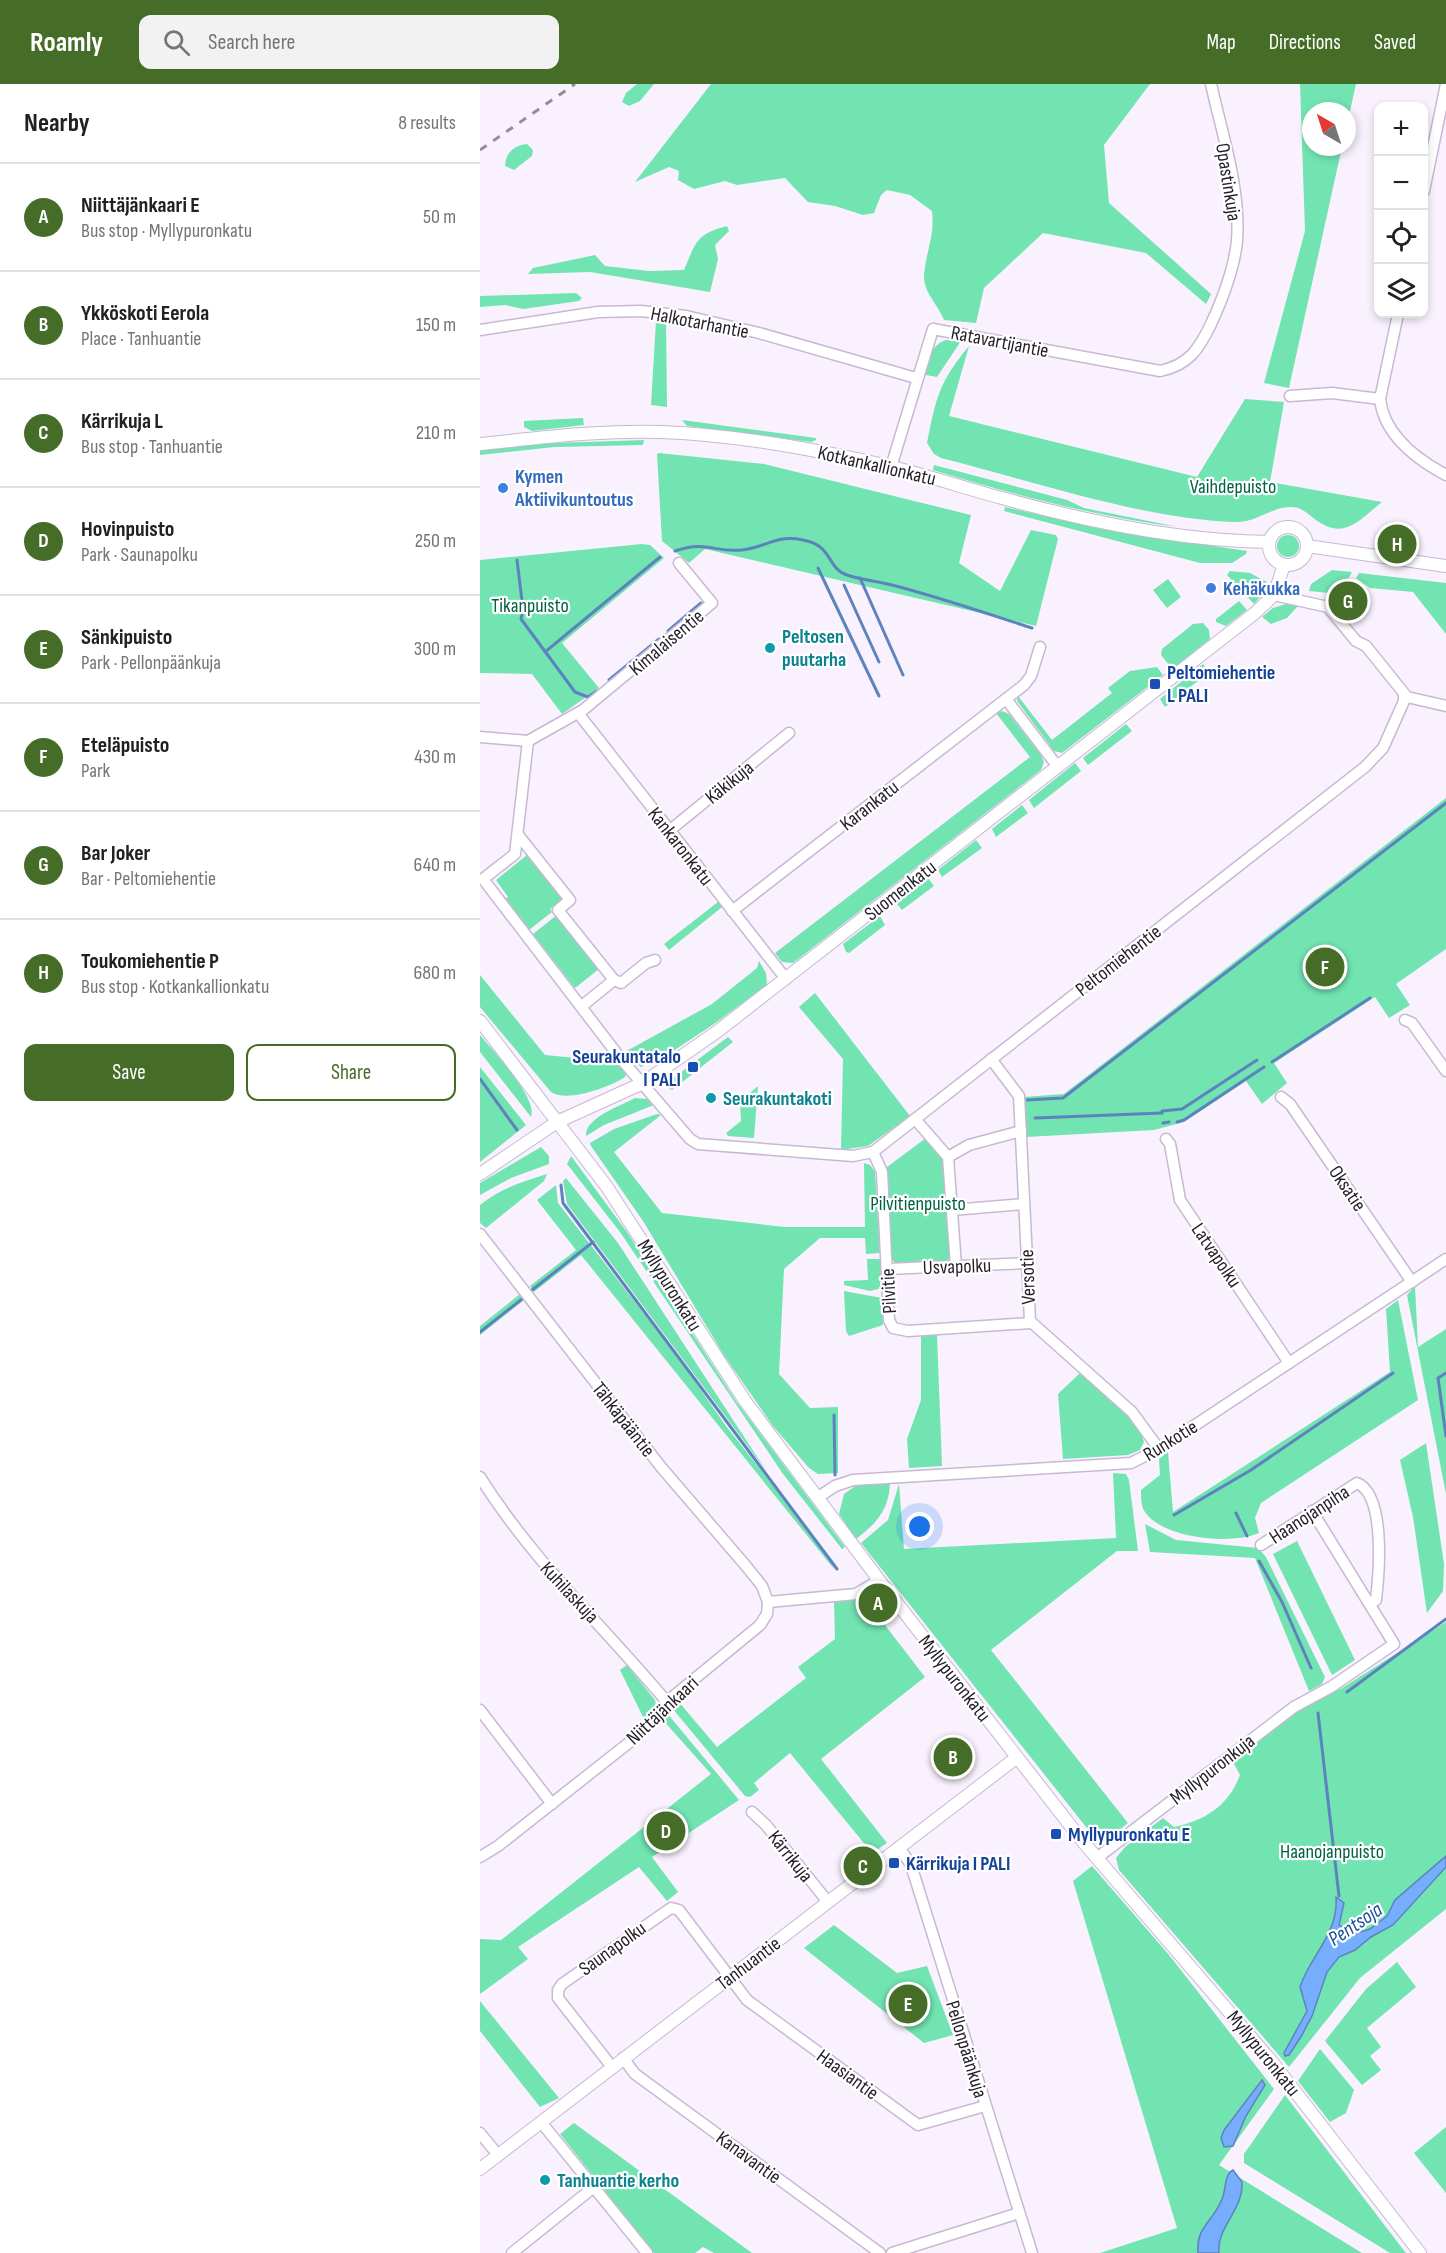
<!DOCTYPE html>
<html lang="en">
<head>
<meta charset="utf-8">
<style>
  body { margin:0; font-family:"Sofia Sans Condensed",sans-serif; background:#f2f2f2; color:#202124 }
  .controls { position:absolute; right:18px; top:18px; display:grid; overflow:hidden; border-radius:12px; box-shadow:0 3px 9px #0003 }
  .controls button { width:54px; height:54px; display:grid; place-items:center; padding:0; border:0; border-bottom:2px solid #e0e0e0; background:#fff; color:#202124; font:30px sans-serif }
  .compass { position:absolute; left:822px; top:18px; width:54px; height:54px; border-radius:50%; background:#fff; box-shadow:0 3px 9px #0003; rotate:321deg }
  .you { position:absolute; left:440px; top:1443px; width:21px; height:21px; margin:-15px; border:4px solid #fff; border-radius:50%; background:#1a73e8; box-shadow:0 0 0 9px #1a73e833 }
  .badge { display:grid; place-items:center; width:39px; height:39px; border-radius:50%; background:#466d28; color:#fff; font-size:20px; font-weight:700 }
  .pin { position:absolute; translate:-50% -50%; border:3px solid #fff; box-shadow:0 2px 6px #0006 }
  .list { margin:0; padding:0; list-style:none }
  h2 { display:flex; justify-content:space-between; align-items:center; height:78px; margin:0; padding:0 24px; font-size:26px }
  h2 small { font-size:20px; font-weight:400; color:#757577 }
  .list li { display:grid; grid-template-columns:39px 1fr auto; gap:18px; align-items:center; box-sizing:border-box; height:108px; padding:0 24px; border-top:2px solid #e0e0e0 }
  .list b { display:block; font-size:22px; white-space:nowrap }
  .list p { margin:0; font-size:20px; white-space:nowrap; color:#757577 }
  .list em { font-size:20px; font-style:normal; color:#757577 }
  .actions { display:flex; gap:12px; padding:18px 24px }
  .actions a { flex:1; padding:14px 0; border:2px solid #466d28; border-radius:12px; text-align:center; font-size:21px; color:#466d28 }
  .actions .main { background:#466d28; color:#fff }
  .icon { flex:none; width:33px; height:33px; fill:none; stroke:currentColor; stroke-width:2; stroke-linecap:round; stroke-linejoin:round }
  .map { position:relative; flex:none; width:966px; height:2169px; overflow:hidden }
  header { display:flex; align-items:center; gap:36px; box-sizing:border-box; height:84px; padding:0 30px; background:#466d28; color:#fff }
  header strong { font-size:28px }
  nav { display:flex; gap:33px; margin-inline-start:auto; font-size:21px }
  .search { width:420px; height:54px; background:#f2f2f2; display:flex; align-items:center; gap:15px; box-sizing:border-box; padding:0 21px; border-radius:12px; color:#757577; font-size:22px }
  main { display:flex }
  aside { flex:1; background:#fff }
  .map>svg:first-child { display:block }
</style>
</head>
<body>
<header>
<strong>Roamly</strong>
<div class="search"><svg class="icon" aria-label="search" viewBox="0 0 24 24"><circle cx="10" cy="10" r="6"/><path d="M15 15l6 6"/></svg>Search here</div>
<nav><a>Map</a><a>Directions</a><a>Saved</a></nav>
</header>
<main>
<aside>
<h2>Nearby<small>8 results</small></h2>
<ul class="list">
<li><span class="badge">A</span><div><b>Niittäjänkaari E</b><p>Bus stop · Myllypuronkatu</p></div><em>50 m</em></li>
<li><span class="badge">B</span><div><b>Ykköskoti Eerola</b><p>Place · Tanhuantie</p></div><em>150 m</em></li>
<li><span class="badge">C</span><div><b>Kärrikuja L</b><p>Bus stop · Tanhuantie</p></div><em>210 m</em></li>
<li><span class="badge">D</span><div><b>Hovinpuisto</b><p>Park · Saunapolku</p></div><em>250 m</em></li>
<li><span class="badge">E</span><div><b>Sänkipuisto</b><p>Park · Pellonpäänkuja</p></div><em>300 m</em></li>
<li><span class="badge">F</span><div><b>Eteläpuisto</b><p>Park</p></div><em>430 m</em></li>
<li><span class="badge">G</span><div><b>Bar Joker</b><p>Bar · Peltomiehentie</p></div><em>640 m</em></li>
<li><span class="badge">H</span><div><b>Toukomiehentie P</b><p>Bus stop · Kotkankallionkatu</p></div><em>680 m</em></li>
</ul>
<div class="actions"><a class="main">Save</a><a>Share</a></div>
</aside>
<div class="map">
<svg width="966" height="2169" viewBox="0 0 966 2169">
  <rect width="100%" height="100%" fill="#f9f2fe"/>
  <g fill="#71e4b2">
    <path d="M157 0H174L160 17 149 22 142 18 146 9Z"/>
    <path d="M231 0H670L624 61 629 119 731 210 726 220 666 169 563 149 504 204 496 239 464 236C459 222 444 209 444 193 445 169 455 154 452 127L430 111 407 106 401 111 394 129 383 131 355 122 328 118 305 94 257 101 245 97 214 105 198 96 199 87 189 83 155 98Z"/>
    <path d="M820 0H876L867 40V27H831V63H862L809 304 784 299 825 147Z"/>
    <path d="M47 60 53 66 52 72 34 86 25 82C25 69 35 61 47 60Z"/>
    <path d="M247 142 249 147 235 161 238 175 230 208 110 188 48 190 53 184 115 171 125 182 169 187 204 186C216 158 216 150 247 142Z"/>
    <path d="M96 209 102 214 99 217 43 225 25 221 0 223V212Z"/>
    <path d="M176 237H186L187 323 171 321Z"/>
    <path d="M466 256 481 257 457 293 446 291C446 277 451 261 466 256Z"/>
    <path d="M489 262 469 332 717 393 765 315 804 318 790 398 902 418C877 438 863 458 832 433 827 429 820 423 812 423 793 422 775 439 755 438 663 435 552 397 461 374L454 370 447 359C456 314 459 298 489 262Z"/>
    <path d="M103 334 104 341 52 347 44 343V337Z"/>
    <path d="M202 336 336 354V356L331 358 207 342Z"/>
    <path d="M164 356 163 361 75 363 0 371V365L74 359Z"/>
    <path d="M179 369 284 380 491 431 479 479 520 507 551 446 576 451 578 455 556 542 225 465 209 479 182 457 177 370Z"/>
    <path d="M454 381 587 416 604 424 698 443C613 432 534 411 453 386Z"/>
    <path d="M525 423 628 446 767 467 766 470 752 479H720L524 427Z"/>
    <circle cx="808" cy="462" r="11"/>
    <path d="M162 460 170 461 184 474 82 559 119 604 82 630 52 590 0 589V476Z"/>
    <path d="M852 486 872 488 868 495 849 509 829 507 831 500Z"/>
    <path d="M750 487 770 489 787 498 781 512 774 520 747 491Z"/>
    <path d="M879 489 966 499V550L933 508 890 504 876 494Z"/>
    <path d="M688 495 701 513 687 524 673 506Z"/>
    <path d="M759 517 767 526 746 542 736 538V535Z"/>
    <path d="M806 520 818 522 807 534 791 540 782 533 793 524Z"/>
    <path d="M723 539 729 546 730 555 696 582 689 581 681 571 682 565 713 540Z"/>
    <path d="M723 580 729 588 685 623 680 615Z"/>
    <path d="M677 583 683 591 582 669 574 667 537 617 538 612 572 656 632 609 628 604 650 587Z"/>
    <path d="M522 627 529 630 561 671 564 678 561 686 313 879 302 878 295 869 550 673 516 629Z"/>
    <path d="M646 640 652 647 608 681 603 674Z"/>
    <path d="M595 679 601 687 554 724 549 716Z"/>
    <path d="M966 714V865L916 900 930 921 909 934 895 913 794 979 807 999 782 1020 766 997 704 1038 674 1046 546 1053 543 1013 584 1010Z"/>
    <path d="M542 721 548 729 516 753 512 745Z"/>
    <path d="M496 756 502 764 462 793 458 786Z"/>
    <path d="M47 771 82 815 70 825 72 828 49 846 25 815 28 813 16 796Z"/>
    <path d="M448 794 454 802 422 826 416 819Z"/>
    <path d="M238 818 242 823 189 866 184 860Z"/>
    <path d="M77 831 119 885 95 904 53 850Z"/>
    <path d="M400 832 405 841 369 869 366 868 363 860Z"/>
    <path d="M279 877 286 889 287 901 234 940 172 981 169 978 161 983 143 969 232 920 277 884Z"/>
    <path d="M0 891 65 971 128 977 137 973 147 987 145 993C130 1003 87 1019 71 1008L0 923Z"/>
    <path d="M335 909 430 1032 388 1062 361 1066 363 975 319 923Z"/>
    <path d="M0 951C13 967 58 1014 51 1033L0 968Z"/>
    <path d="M248 953 253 958 192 1006 187 1003 185 1000Z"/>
    <path d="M0 983 46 1041 0 1078Z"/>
    <path d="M278 1002 274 1054 248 1052 246 1049 261 1037 260 1017Z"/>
    <path d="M155 1014 167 1015 174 1021 124 1041 106 1052C105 1033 141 1022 155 1014Z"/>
    <path d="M177 1030 181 1031 134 1068 182 1129 305 1143H385L384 1079 390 1081 395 1088 400 1169 386 1170 385 1154H340L304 1185 299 1290 330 1324 358 1323V1389L338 1390 329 1384 293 1342 245 1273 163 1137 111 1062 110 1059 134 1045Z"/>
    <path d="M446 1054 465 1078 471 1173 465 1178 416 1180 411 1174 407 1083Z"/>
    <path d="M61 1063 69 1072V1080L31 1094 0 1111V1099Z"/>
    <path d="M91 1072 147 1148 256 1317 365 1463 362 1465 303 1390 140 1148 87 1080Z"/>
    <path d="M67 1090 64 1097 6 1144 0 1139V1121C21 1104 42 1098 67 1090Z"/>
    <path d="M86 1094 138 1159 287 1388 87 1120 83 1097Z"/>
    <path d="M76 1101 78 1119 197 1272 246 1342 345 1467 354 1485 101 1171 54 1208 50 1202 96 1166 57 1116Z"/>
    <path d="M387 1175H400L402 1204 390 1207 364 1201V1197L388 1196Z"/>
    <path d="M935 1202 938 1263 966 1245V1410L927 1211Z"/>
    <path d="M364 1207 402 1214 403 1241 369 1252 366 1247Z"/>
    <path d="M40 1210 44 1216 0 1251V1242Z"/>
    <path d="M918 1216 938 1316 781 1419 775 1434 779 1449C752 1461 683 1455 665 1428 661 1423 661 1413 661 1406L680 1391 679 1375 688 1368 693 1428 910 1288 906 1225Z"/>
    <path d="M457 1251 462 1382 429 1384 427 1355 441 1316V1252Z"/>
    <path d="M600 1289 651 1335 659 1344 664 1358 660 1366 648 1371 583 1375 578 1310Z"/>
    <path d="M946 1359 964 1480 963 1507 947 1529 933 1433 920 1376Z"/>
    <path d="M633 1389 646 1390 649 1396 658 1467H637L511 1566 648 1739C632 1752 623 1758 606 1743L381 1459 408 1436 419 1400 424 1465 636 1454Z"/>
    <path d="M410 1399C409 1426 396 1440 376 1455L359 1430 364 1410 378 1400Z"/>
    <path d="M665 1440 696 1456 778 1464 786 1473 845 1593 842 1600 829 1607 775 1474 670 1468Z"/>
    <path d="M817 1457 875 1576 852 1591 793 1470Z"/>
    <path d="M384 1514 445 1593 341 1675 407 1759 392 1769 310 1669 274 1699 279 1706 270 1713 265 1712 192 1624 198 1617 237 1663 326 1594 318 1583 355 1555 354 1517Z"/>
    <path d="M966 1538V1825L880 1894 809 1983 639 1786 636 1774 645 1763 683 1734 694 1743C726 1736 748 1722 760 1691L753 1678 817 1626 862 1604Z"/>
    <path d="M147 1581 175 1616 176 1622 165 1637 140 1586Z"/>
    <path d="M187 1629 259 1716 172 1773 198 1808 187 1817 159 1783 38 1863 48 1875 0 1910V1855L21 1856 231 1690 182 1635Z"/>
    <path d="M612 1782 689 1871 794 2005 739 2081 882 2169H620L697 2144 593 1797Z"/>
    <path d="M354 1841 417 1889 447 1882 473 1951 444 1959 324 1864Z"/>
    <path d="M917 1878 936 1903 887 1944 901 1963 890 1972 901 1986 882 2001 845 1957 886 1905Z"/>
    <path d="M0 1917 79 2014 60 2023 0 1947Z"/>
    <path d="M840 1965 874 2006 866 2029 850 2038 818 1997Z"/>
    <path d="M805 2011 922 2164 926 2169H910L764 2079V2070Z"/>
    <path d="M94 2039 272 2169H234L223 2163 215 2169H174L80 2050Z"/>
    <path d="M966 2043V2109L934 2069Z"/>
  </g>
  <g fill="#76aefd" stroke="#5d83bd" stroke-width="1.5">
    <path d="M966 1772V1783L913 1841 891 1853 875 1866 859 1873 847 1888 832 1932 822 1951 809 1971 805 1972 804 1969 827 1927 820 1903C830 1872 859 1849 856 1813L864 1819 859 1841 873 1850 890 1845 907 1832 915 1816Z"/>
    <path d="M782 1996 785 2001 766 2032 753 2062 744 2063 741 2054 744 2046Z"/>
    <path d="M753 2086 762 2098C764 2126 736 2143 739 2169H718C716 2142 732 2140 742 2115 746 2107 744 2090 753 2086Z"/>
  </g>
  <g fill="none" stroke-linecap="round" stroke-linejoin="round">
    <g stroke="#5d83bd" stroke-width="3">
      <path d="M195 467C227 456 234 469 262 466 286 464 294 450 323 456 353 461 347 485 367 491 382 496 397 497 412 501 459 513 505 529 552 544"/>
      <path d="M37 476 43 525 41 535 95 608 108 613 117 607"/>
      <path d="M338 484 399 612"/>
      <path d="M380 494 423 591"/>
      <path d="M364 501 399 578"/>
      <path d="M188 547 221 519"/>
      <path d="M65 568 180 473"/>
      <path d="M129 596 179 555"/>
      <path d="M792 978 890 914"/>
      <path d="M0 995 37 1046"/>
      <path d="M547 1016 583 1014 966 719"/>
      <path d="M682 1027 702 1025 777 976"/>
      <path d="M555 1034 682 1029"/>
      <path d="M697 1038 704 1036 784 983"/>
      <path d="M683 1039 689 1038"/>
      <path d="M81 1101 83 1119 357 1485"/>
      <path d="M52 1206 113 1158"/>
      <path d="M0 1248 42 1215"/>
      <path d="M966 1289 958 1294 966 1352"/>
      <path d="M354 1331 355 1391"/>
      <path d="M756 1429 767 1452"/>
      <path d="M694 1431 771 1386 913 1289"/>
      <path d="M779 1477 802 1518 831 1584"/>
      <path d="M867 1608 966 1535"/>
      <path d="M838 1629 859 1812"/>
    </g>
    <defs>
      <g id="minor">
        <path d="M944 107 966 0"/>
        <path d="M918 230 900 315C904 351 936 375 966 391"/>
        <path d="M0 246 118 228 161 227 206 232 279 249 436 294"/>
        <path d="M810 312 852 309 900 315"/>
        <path d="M411 383 453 245 680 287C709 281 719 265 731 240 743 214 754 186 757 157 761 106 742 50 731 0"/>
        <path d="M794 511 848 523 876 557 886 562 927 613 966 622"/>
        <path d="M526 615 578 683"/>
        <path d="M98 629 306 895"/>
        <path d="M0 653 48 657 103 626 232 519 199 479"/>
        <path d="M48 657 35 770 3 795 141 975 210 1055 218 1060 373 1072 393 1068 885 683 903 664 924 617V610"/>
        <path d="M189 747 309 649"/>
        <path d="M39 752 90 816 78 826 134 896 102 922"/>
        <path d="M252 827 544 601 551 592 560 563"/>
        <path d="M134 896 141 899 166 879 175 876"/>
        <path d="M925 936 932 939 966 987"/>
        <path d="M511 975 539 1012 550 1237 652 1328 679 1365"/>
        <path d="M801 1013 810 1020 932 1198"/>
        <path d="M435 1035 468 1073 476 1182"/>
        <path d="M686 1055 690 1060 700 1116 809 1279"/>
        <path d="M393 1068 402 1088 409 1236 413 1244 428 1247 551 1239"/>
        <path d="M468 1073 489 1061 541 1047"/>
        <path d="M472 1126 544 1120"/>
        <path d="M0 1150 181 1383 266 1482 282 1502 288 1518"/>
        <path d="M407 1185 547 1179"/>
        <path d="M0 1393C52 1476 124 1543 187 1618"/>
        <path d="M337 1414 355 1402 373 1396 651 1379 679 1365 966 1175"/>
        <path d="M781 1461 877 1399C906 1411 899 1490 896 1516L890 1520"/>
        <path d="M0 1626 72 1720"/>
        <path d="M272 1728 286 1741 348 1818"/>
        <path d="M419 1763 431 1781 552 2169"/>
        <path d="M0 1773 18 1762 160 1650 190 1615 280 1541 287 1530 288 1518 376 1510 399 1496"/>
        <path d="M617 1774 814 1623 851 1603 914 1560 832 1427"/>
        <path d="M143 1974 155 1990 400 2169"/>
        <path d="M132 1983 78 1914V1906L82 1900 191 1824 199 1826 267 1916 438 2041 505 2022"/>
        <path d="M61 2038 167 2169"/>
        <path d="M0 2049 18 2071"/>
        <path d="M32 2169 114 2103"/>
        <path d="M412 2169 539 2129"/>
      </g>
      <g id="tertiary">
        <path d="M0 360C60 354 120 346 181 348 258 351 333 365 408 382 447 391 484 404 522 414 608 438 699 457 789 458"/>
        <circle cx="808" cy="462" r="19"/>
        <path d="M827 462 966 482"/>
        <path d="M0 937 127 1103 265 1317 399 1496 604 1759 793 1979 940 2169"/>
        <path d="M0 1090 77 1038 163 999 238 947 775 529 794 511 804 481"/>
        <path d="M0 2085 536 1674"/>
      </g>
    </defs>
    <use href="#minor" stroke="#c8b8d4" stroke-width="13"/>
    <use href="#tertiary" stroke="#c8b8d4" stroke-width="14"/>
    <use href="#minor" stroke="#fff" stroke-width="10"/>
    <use href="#tertiary" stroke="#fff" stroke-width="12"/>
    <path stroke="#948d99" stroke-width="3" stroke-dasharray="8 8" stroke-linecap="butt" d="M0 66 95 0"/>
  </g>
  <g fill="#3f7fe0" stroke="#fff" stroke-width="2">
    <circle cx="23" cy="404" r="6"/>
    <circle cx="731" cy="504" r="6"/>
  </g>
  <g fill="#0f9aa8" stroke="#fff" stroke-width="2">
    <circle cx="290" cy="564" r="6"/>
    <circle cx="231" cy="1014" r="6"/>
    <circle cx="65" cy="2096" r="6"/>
  </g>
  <g fill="#1a4fb4" stroke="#fff" stroke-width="2">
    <rect x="669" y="594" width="12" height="12" rx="3"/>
    <rect x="207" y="977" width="12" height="12" rx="3"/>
    <rect x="570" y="1744" width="12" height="12" rx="3"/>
    <rect x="408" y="1773" width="12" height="12" rx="3"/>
  </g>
  <g text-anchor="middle" stroke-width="4.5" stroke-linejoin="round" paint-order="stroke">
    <g font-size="20" fill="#241e29" stroke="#fff">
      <text transform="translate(749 98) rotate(81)" y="7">Opastinkuja</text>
      <text transform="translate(220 238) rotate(11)" y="7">Halkotarhantie</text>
      <text transform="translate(520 257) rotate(11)" y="7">Ratavartijantie</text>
      <text transform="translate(397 381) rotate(13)" y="7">Kotkankallionkatu</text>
      <text transform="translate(186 558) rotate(-40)" y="7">Kimalaisentie</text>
      <text transform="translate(249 698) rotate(-39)" y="7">Käkikuja</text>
      <text transform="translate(389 721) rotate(-38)" y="7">Karankatu</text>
      <text transform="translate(201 762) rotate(52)" y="7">Kankaronkatu</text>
      <text transform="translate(420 806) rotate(-38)" y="7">Suomenkatu</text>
      <text transform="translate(638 876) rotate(-38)" y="7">Peltomiehentie</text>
      <text transform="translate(868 1104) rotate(56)" y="7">Oksatie</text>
      <text transform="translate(737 1171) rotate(56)" y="7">Latvapolku</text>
      <text transform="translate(477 1182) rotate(-2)" y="7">Usvapolku</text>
      <text transform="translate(547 1193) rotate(-92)" y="7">Versotie</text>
      <text transform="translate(190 1201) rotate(58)" y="7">Myllypuronkatu</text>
      <text transform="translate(408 1207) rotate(-93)" y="7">Pilvitie</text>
      <text transform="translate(144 1335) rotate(52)" y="7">Tähkäpääntie</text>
      <text transform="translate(690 1356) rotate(-32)" y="7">Runkotie</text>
      <text transform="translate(829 1430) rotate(-33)" y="7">Haanojanpiha</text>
      <text transform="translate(90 1508) rotate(47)" y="7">Kuhilaskuja</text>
      <text transform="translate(475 1594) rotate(52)" y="7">Myllypuronkatu</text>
      <text transform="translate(182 1626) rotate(-43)" y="7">Niittäjänkaari</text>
      <text transform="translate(732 1685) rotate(-38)" y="7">Myllypuronkuja</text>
      <text transform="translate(311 1772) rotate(52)" y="7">Kärrikuja</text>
      <text transform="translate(132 1864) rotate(-36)" y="7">Saunapolku</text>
      <text transform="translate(268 1879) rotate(-37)" y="7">Tanhuantie</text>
      <text transform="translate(487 1965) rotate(73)" y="7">Pellonpäänkuja</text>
      <text transform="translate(784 1969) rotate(51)" y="7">Myllypuronkatu</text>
      <text transform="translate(368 1990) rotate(36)" y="7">Haasiantie</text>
      <text transform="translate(269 2073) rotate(36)" y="7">Kanavantie</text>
    </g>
    <g font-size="20" font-weight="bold" fill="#366cbe" stroke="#fff" text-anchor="start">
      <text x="35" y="399">Kymen<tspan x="35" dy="23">Aktiivikuntoutus</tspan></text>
      <text x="743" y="511">Kehäkukka</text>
    </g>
    <g font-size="20" fill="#006343" stroke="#fff">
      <text x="753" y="409">Vaihdepuisto</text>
      <text x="50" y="528">Tikanpuisto</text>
      <text x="438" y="1126">Pilvitienpuisto</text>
      <text x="852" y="1774">Haanojanpuisto</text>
    </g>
    <g font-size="20" font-weight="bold" fill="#0d838f" stroke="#fff" text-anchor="start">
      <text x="302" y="559">Peltosen<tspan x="302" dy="23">puutarha</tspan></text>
      <text x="243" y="1021">Seurakuntakoti</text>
      <text x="77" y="2103">Tanhuantie kerho</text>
    </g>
    <g font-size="20" font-weight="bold" fill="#164399" stroke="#fff" text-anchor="start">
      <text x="687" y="595">Peltomiehentie<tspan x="687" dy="23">L PALI</tspan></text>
      <text x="201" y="979" text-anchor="end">Seurakuntatalo<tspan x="201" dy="23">I PALI</tspan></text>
      <text x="588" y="1757">Myllypuronkatu E</text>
      <text x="426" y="1786">Kärrikuja I PALI</text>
    </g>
    <g font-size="21" font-style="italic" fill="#1b5095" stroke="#fff">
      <text transform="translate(875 1840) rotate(-34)" y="7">Pentsoja</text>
    </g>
  </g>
</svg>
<div class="controls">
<button>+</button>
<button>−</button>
<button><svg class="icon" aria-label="locate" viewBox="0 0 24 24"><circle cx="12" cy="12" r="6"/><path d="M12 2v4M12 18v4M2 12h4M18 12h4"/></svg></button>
<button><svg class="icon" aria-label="layers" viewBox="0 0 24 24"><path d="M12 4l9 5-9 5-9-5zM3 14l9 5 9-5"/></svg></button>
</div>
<svg class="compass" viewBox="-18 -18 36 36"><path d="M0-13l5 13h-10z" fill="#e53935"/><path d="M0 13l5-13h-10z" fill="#757577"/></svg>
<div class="you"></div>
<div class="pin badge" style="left:398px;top:1519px">A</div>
<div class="pin badge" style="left:473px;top:1673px">B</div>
<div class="pin badge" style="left:383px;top:1782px">C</div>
<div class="pin badge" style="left:186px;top:1747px">D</div>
<div class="pin badge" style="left:428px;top:1920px">E</div>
<div class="pin badge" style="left:845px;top:883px">F</div>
<div class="pin badge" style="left:868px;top:517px">G</div>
<div class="pin badge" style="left:917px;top:460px">H</div>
</div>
</main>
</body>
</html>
